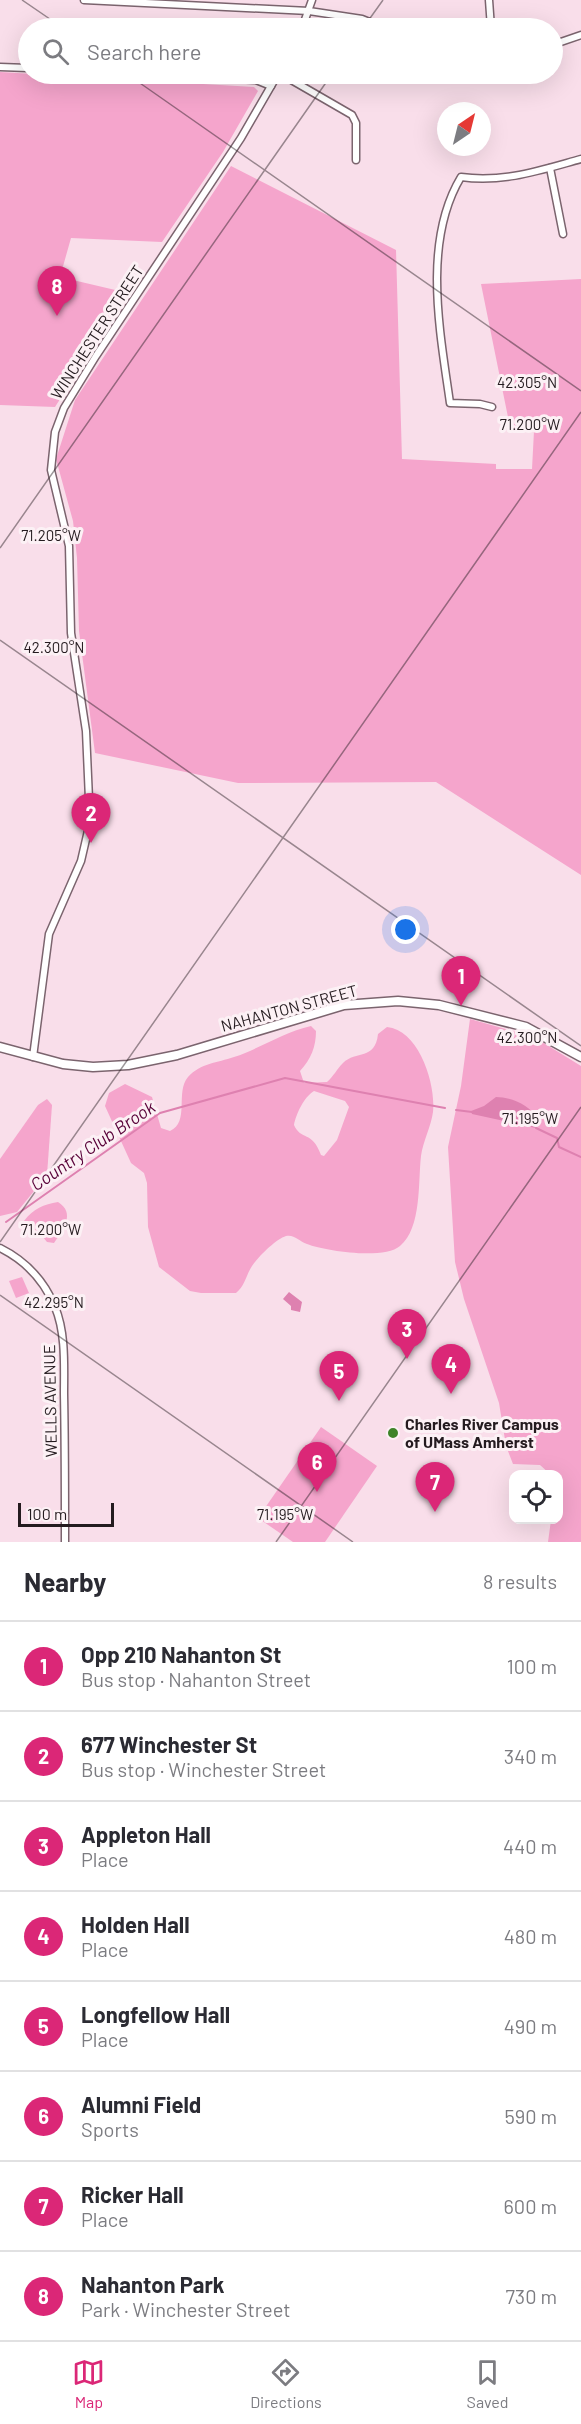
<!DOCTYPE html>
<html lang="en">
<head>
<meta charset="utf-8">
<style>
  body { margin:0; font-family:Barlow,sans-serif; background:#f2f2f3; color:#2b2b33 }
  .controls { position:absolute; right:18px; bottom:18px; display:grid; overflow:hidden; border-radius:12px; box-shadow:0 6px 24px #0002 }
  .controls button { width:54px; height:54px; display:grid; place-items:center; padding:0; border:0; border-bottom:2px solid #e1e1e2; background:#fff; color:#2b2b33; font:30px sans-serif }
  .compass { position:absolute; left:437px; top:102px; width:54px; height:54px; border-radius:50%; background:#fff; box-shadow:0 6px 24px #0002; rotate:35deg }
  .scale { position:absolute; left:18px; bottom:15px; width:96px; box-sizing:border-box; padding-left:6px; border:3px solid #241b1f; border-top:0; font-size:16px; line-height:21px; white-space:nowrap; color:#241b1f; -webkit-text-stroke:4px #fcf1f5; paint-order:stroke }
  .you { position:absolute; left:406px; top:930px; width:21px; height:21px; margin:-15px; border:4px solid #fff; border-radius:50%; background:#1a73e8; box-shadow:0 0 0 9px #1a73e833 }
  .badge { display:grid; place-items:center; width:39px; height:39px; border-radius:50%; background:#db2777; color:#fff; font-size:20px; font-weight:700 }
  .pin { position:absolute; translate:-50% -50px; filter:drop-shadow(0 2px 3px #0008) }
  .pin::after { content:''; position:absolute; top:32px; width:21px; height:18px; background:inherit; clip-path:polygon(0 0,100% 0,50% 100%) }
  .list { margin:0; padding:0; list-style:none }
  h2 { display:flex; justify-content:space-between; align-items:center; height:78px; margin:0; padding:0 24px; font-size:26px }
  h2 small { font-size:20px; font-weight:400; color:#7c7c81 }
  .list li { display:grid; grid-template-columns:39px 1fr auto; gap:18px; align-items:center; box-sizing:border-box; height:90px; padding:0 24px; border-top:2px solid #e1e1e2 }
  .list b { display:block; font-size:22px; white-space:nowrap }
  .list p { margin:0; font-size:20px; white-space:nowrap; color:#7c7c81 }
  .list em { font-size:20px; font-style:normal; color:#7c7c81 }
  .icon { flex:none; width:33px; height:33px; fill:none; stroke:currentColor; stroke-width:2; stroke-linecap:round; stroke-linejoin:round }
  .map { position:relative; flex:none; width:581px; height:1542px; overflow:hidden }
  .search { position:absolute; background:#fff; box-shadow:0 6px 24px #0002; left:18px; right:18px; top:18px; height:66px; display:flex; align-items:center; gap:15px; box-sizing:border-box; padding:0 21px; border-radius:33px; color:#7c7c81; font-size:22px }
  .sheet { height:798px; background:#fff }
  nav { display:flex; justify-content:space-around; align-items:center; box-sizing:border-box; height:84px; border-top:2px solid #e1e1e2; background:#fff; font-size:16px; color:#7c7c81 }
  nav a { display:grid; justify-items:center; gap:3px }
  nav .on { color:#db2777 }
  .map>svg:first-child { display:block }
</style>
</head>
<body>
<div class="map">
<svg width="581" height="1542" viewBox="0 0 581 1542">
  <rect width="100%" height="100%" fill="#f9deea"/>
  <g fill="#f5a5cc" fill-rule="evenodd">
    <path d="M0 72 254 87 258 91 223 152 162 242 71 238 60 277 128 293 55 407 0 405Z"/>
    <path d="M231 166 396 250 402 459 496 464V469H532L534 431 510 427 481 284 581 279V875L436 782 238 783 95 753 79 631 77 558 73 521 56 459 75 400Z"/>
    <path d="M470 1019 534 1037 581 1066V1542H548L551 1520H558V1474H550L540 1465 513 1464 506 1446 499 1403 464 1299 455 1262 448 1147 461 1086Z"/>
    <path d="M311 1026 316 1031C316 1047 311 1059 300 1071L304 1083 327 1082C333 1077 337 1069 343 1063 356 1050 375 1061 378 1034L387 1027C419 1030 436 1084 433 1112 431 1127 423 1141 421 1156 418 1181 422 1228 400 1246 384 1260 325 1251 307 1244 299 1241 294 1234 286 1236 276 1239 258 1257 252 1266 246 1275 245 1286 236 1293H201L190 1291 159 1267 148 1227 147 1183 144 1173 131 1163 105 1106 109 1093 125 1084 152 1097 161 1128 170 1131C190 1122 175 1092 188 1077 201 1063 217 1063 234 1057 261 1048 284 1032 311 1026ZM314 1091 345 1101 349 1107 337 1140 324 1156 321 1155C312 1130 301 1141 294 1125 296 1114 304 1097 314 1091Z"/>
    <path d="M47 1099 52 1105 47 1175 17 1212 0 1216V1159L38 1105Z"/>
    <path d="M58 1202C76 1213 63 1230 54 1243L47 1242C39 1231 31 1230 24 1221 33 1209 44 1204 58 1202Z"/>
    <path d="M22 1277 29 1293 16 1298 9 1281Z"/>
    <path d="M321 1427 377 1466 325 1542H293L258 1518Z"/>
  </g>
  <g fill="#de81b0">
    <path d="M496 1097C511 1097 530 1105 538 1119L536 1128 472 1114 471 1111 484 1106Z"/>
    <path d="M289 1292 302 1302 300 1312 291 1310V1306L283 1299Z"/>
  </g>
  <g fill="none" stroke-linecap="round" stroke-linejoin="round">
    <g stroke="#de81b0" stroke-width="2">
      <path d="M456 1110 472 1112"/>
      <path d="M536 1128 557 1138 559 1147 581 1157"/>
      <path d="M6 1222 160 1113 285 1078 445 1108"/>
    </g>
    <defs>
      <g id="minor">
        <path d="M84 0 309 11 362 19 384 28"/>
        <path d="M489 0 491 28"/>
        <path d="M302 28 312 0"/>
        <path d="M552 45 581 35"/>
        <path d="M0 67 28 68"/>
        <path d="M137 74 256 80 271 86"/>
        <path d="M281 74 352 115 356 123V160"/>
        <path d="M550 168 563 234"/>
        <path d="M492 407 480 404 450 403C440 332 422 242 461 177 504 183 541 170 581 159"/>
        <path d="M33 1057 49 934 81 861 90 822 86 731 71 633 69 546 51 470 55 432 64 408 96 356 241 138 278 74"/>
        <path d="M0 1248C26 1261 44 1280 55 1307 66 1333 64 1366 64 1394 65 1443 65 1493 65 1542"/>
      </g>
      <path id="major" d="M0 1047 63 1064 93 1067 128 1065 177 1055 344 1005 398 1001 439 1005 526 1027 581 1057"/>
    </defs>
    <use href="#minor" stroke="#7b646e" stroke-width="9"/>
    <use href="#major" stroke="#7b646e" stroke-width="11"/>
    <use href="#minor" stroke="#fff" stroke-width="6"/>
    <use href="#major" stroke="#fff" stroke-width="8"/>
  </g>
  <path fill="none" stroke="#241b1f" stroke-width="1.5" stroke-opacity="0.45" d="M22 0 63 28M363 28 383 0M127 74 581 391M0 548 332 74M0 640 581 1046M0 1242 581 412M0 1295 353 1542M276 1542 581 1107"/>
  <circle fill="#3e8328" stroke="#fcf1f5" stroke-width="2" cx="393" cy="1433" r="6"/>
  <g text-anchor="middle" stroke-width="6" stroke-linejoin="round" paint-order="stroke">
    <g font-size="16" fill="#241b1f" stroke="#fcf1f5">
      <text transform="translate(97 332) rotate(-57)" y="6">WINCHESTER STREET</text>
      <text transform="translate(289 1008) rotate(-15)" y="6">NAHANTON STREET</text>
      <text transform="translate(50 1401) rotate(-91)" y="6">WELLS AVENUE</text>
    </g>
    <g font-size="16" font-weight="bold" fill="#241b1f" stroke="#fcf1f5" text-anchor="start">
      <text x="405" y="1430">Charles River Campus<tspan x="405" dy="18">of UMass Amherst</tspan></text>
    </g>
    <g font-size="18" font-style="italic" fill="#590239" stroke="#fcf1f5">
      <text transform="translate(93 1146) rotate(-34)" y="6">Country Club Brook</text>
    </g>
  </g>
  <g font-size="15" text-anchor="middle" fill="#241b1f" stroke="#fcf1f5" stroke-width="6" stroke-linejoin="round" paint-order="stroke">
    <text x="527" y="388">42.305°N</text>
    <text x="530" y="430">71.200°W</text>
    <text x="51" y="541">71.205°W</text>
    <text x="54" y="653">42.300°N</text>
    <text x="527" y="1043">42.300°N</text>
    <text x="530" y="1124">71.195°W</text>
    <text x="51" y="1235">71.200°W</text>
    <text x="54" y="1308">42.295°N</text>
    <text x="285" y="1520">71.195°W</text>
  </g>
</svg>
<div class="controls">
<button><svg class="icon" aria-label="locate" viewBox="0 0 24 24"><circle cx="12" cy="12" r="6"/><path d="M12 2v4M12 18v4M2 12h4M18 12h4"/></svg></button>
</div>
<svg class="compass" viewBox="-18 -18 36 36"><path d="M0-13l5 13h-10z" fill="#e53935"/><path d="M0 13l5-13h-10z" fill="#7c7c81"/></svg>
<div class="scale">100 m</div>
<div class="you"></div>
<div class="pin badge" style="left:461px;top:1006px">1</div>
<div class="pin badge" style="left:91px;top:843px">2</div>
<div class="pin badge" style="left:407px;top:1359px">3</div>
<div class="pin badge" style="left:451px;top:1394px">4</div>
<div class="pin badge" style="left:339px;top:1401px">5</div>
<div class="pin badge" style="left:317px;top:1492px">6</div>
<div class="pin badge" style="left:435px;top:1512px">7</div>
<div class="pin badge" style="left:57px;top:316px">8</div>
<div class="search"><svg class="icon" aria-label="search" viewBox="0 0 24 24"><circle cx="10" cy="10" r="6"/><path d="M15 15l6 6"/></svg>Search here</div>
</div>
<section class="sheet">
<h2>Nearby<small>8 results</small></h2>
<ul class="list">
<li><span class="badge">1</span><div><b>Opp 210 Nahanton St</b><p>Bus stop · Nahanton Street</p></div><em>100 m</em></li>
<li><span class="badge">2</span><div><b>677 Winchester St</b><p>Bus stop · Winchester Street</p></div><em>340 m</em></li>
<li><span class="badge">3</span><div><b>Appleton Hall</b><p>Place</p></div><em>440 m</em></li>
<li><span class="badge">4</span><div><b>Holden Hall</b><p>Place</p></div><em>480 m</em></li>
<li><span class="badge">5</span><div><b>Longfellow Hall</b><p>Place</p></div><em>490 m</em></li>
<li><span class="badge">6</span><div><b>Alumni Field</b><p>Sports</p></div><em>590 m</em></li>
<li><span class="badge">7</span><div><b>Ricker Hall</b><p>Place</p></div><em>600 m</em></li>
<li><span class="badge">8</span><div><b>Nahanton Park</b><p>Park · Winchester Street</p></div><em>730 m</em></li>
</ul>
</section>
<nav>
<a class="on"><svg class="icon" aria-label="map" viewBox="0 0 24 24"><path d="M3 6l6-2 6 2 6-2v14l-6 2-6-2-6 2zM9 4v14M15 6v14"/></svg>Map</a>
<a><svg class="icon" aria-label="directions" viewBox="0 0 24 24"><path d="M12 3l9 9-9 9-9-9zM9 14v-3h6M13 9l2 2-2 2"/></svg>Directions</a>
<a><svg class="icon" aria-label="saved" viewBox="0 0 24 24"><path d="M7 4h10v16l-5-4-5 4z"/></svg>Saved</a>
</nav>
</body>
</html>
